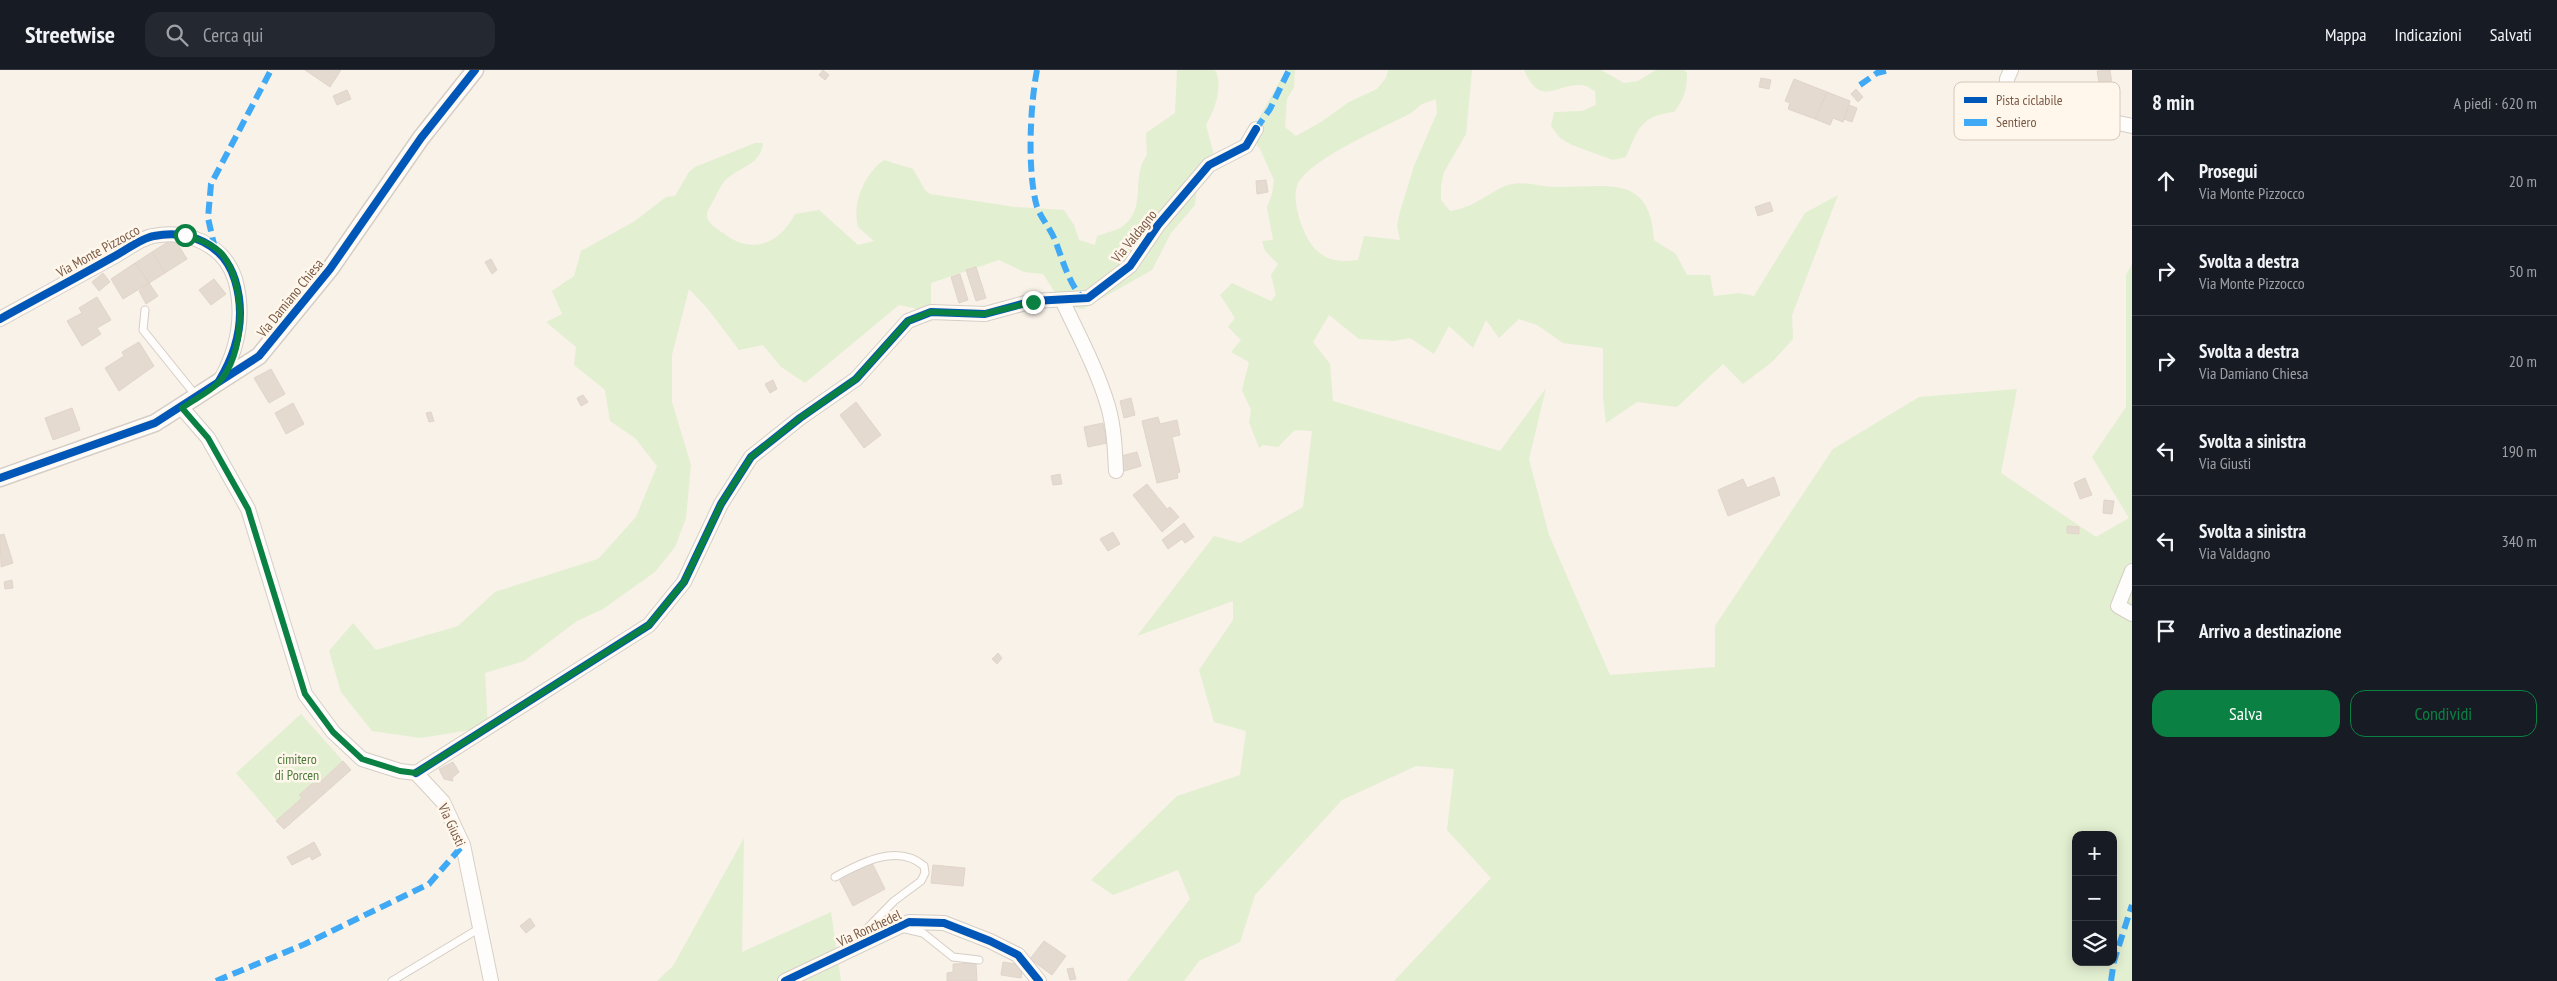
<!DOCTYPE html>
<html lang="it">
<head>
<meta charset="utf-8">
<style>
  body { margin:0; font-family:"PT Sans Narrow",sans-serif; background:#242831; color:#f1f3f6 }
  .controls { position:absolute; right:15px; bottom:15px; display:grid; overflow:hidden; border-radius:10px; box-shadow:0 2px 12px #0003 }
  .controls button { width:45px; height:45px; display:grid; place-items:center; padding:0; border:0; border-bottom:1px solid #363941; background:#171b24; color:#f1f3f6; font:25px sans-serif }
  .stop { position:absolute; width:15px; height:15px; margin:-11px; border:4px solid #0b8043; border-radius:50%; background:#fff }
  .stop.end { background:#0b8043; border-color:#fff; box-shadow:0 1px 5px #0008 }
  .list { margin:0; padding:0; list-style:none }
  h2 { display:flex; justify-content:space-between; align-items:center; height:65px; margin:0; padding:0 20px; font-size:21px }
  h2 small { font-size:16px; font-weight:400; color:#9ea1a6 }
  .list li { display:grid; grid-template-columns:32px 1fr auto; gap:15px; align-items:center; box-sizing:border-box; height:90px; padding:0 20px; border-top:1px solid #363941 }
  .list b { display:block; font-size:19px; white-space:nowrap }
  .list p { margin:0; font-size:16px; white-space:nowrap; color:#9ea1a6 }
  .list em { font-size:16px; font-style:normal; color:#9ea1a6 }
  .actions { display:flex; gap:10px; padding:15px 20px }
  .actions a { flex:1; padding:11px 0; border:1px solid #0b8043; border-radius:15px; text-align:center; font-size:18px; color:#0b8043 }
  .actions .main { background:#0b8043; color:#fff }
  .icon { flex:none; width:28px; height:28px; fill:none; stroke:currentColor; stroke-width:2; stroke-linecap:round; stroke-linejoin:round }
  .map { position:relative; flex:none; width:2132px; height:911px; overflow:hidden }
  header { display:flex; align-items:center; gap:30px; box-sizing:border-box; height:70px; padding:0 25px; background:#171b24; border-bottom:1px solid #363941 }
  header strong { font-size:24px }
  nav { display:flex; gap:28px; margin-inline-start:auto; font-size:18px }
  .search { width:350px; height:45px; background:#242831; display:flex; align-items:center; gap:12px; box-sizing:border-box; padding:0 18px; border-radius:15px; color:#9ea1a6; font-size:19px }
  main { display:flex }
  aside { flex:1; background:#171b24 }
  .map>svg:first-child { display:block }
</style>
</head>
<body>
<header>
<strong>Streetwise</strong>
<div class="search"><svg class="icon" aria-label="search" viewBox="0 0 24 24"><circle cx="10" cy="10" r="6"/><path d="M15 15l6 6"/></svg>Cerca qui</div>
<nav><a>Mappa</a><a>Indicazioni</a><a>Salvati</a></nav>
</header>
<main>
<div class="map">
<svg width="2132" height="911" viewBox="0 0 2132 911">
  <rect width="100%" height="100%" fill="#f8f2e8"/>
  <g fill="#e3efd1" fill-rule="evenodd">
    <path d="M1177 0H1215C1224 18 1214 40 1206 55L1214 85 1198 107 1195 135 1171 163 1152 200 1083 239 1063 235 1043 204 1024 202 999 190 931 213V242L899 235 805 313 781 297 763 275 739 280 708 239 689 219 672 285V332L691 395 686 448 675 477 655 502 603 539 577 551 524 591 485 603 488 657 421 668 372 661 341 622 329 581 353 553 376 580 458 556 495 522 598 489 636 447 657 396 635 368 610 351 605 320 574 295 576 277 546 252 562 244 552 221 574 206 581 181 635 151 666 127 675 126 689 102 695 97 755 73H763C761 93 742 97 729 107 720 114 718 123 712 133 710 137 706 142 707 147 709 154 717 159 723 163 751 185 779 175 795 144L819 140 858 175 874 171 858 157C852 134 864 104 884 90L913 99 925 120 930 124 1015 137 1064 140 1074 155 1079 170 1095 175 1097 166C1105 163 1116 161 1123 156 1148 137 1130 107 1147 85L1146 63 1175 43Z"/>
    <path d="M1286 0H1295L1294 17 1287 29 1285 57 1296 66 1321 52 1349 32 1377 19 1386 8 1388 0H1472L1466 64 1444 102 1441 116V130L1450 141C1473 138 1485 125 1505 116 1521 109 1539 117 1555 117 1606 118 1650 102 1654 170L1676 184 1687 205H1710L1714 226 1739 223 1754 226 1805 143 1838 125 1792 245 1793 269 1772 292 1743 314 1723 294 1677 337 1637 332 1606 353 1603 328V278L1563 273 1537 255 1519 249 1499 268 1486 250 1473 278 1449 256 1434 284 1410 268 1394 271 1359 269 1329 245 1313 272 1330 294 1333 331 1500 381 1546 318 1529 389 1549 465 1610 605 1715 597V556L1833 379 1919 327 2017 319 2001 403 2096 467 2129 448 2092 387 2126 337V205L2132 194V911H1394L1491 808 1447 760 1454 699 1416 696 1342 730 1255 825 1240 872 1199 891 1184 911H1127L1190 829 1178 800 1113 825 1091 810 1177 726 1240 705 1246 661 1214 652 1199 600 1233 550V531L1137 566 1214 466 1240 473 1303 437 1312 361 1295 360 1278 377 1263 375 1259 378 1249 352 1251 340 1242 320 1249 292 1231 282 1241 270 1228 257 1235 248 1220 225 1232 213 1271 231 1276 225 1271 205 1278 194 1265 181 1262 171 1273 170 1267 137 1272 124 1274 110 1260 79 1247 62 1259 48ZM1436 29 1437 43 1414 96 1400 142 1397 156 1400 170 1364 166 1358 190C1337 193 1321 190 1309 171 1301 157 1292 132 1297 116 1306 90 1387 56 1411 43L1422 34ZM2076 765H2113V892H2076Z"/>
    <path d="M1524 0H1601L1624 13 1638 11 1656 0H1684L1687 3C1687 20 1684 29 1674 42 1640 46 1638 59 1626 87L1613 90 1572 75 1560 68 1551 56 1554 42 1582 41 1596 35 1595 21C1591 19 1586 15 1581 15 1555 14 1541 38 1524 0Z"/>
    <path d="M301 644 351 700 284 759 236 703Z"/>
    <path d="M744 768 742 882 831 842 841 911H657L673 896Z"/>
  </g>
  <g fill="#e5dacf" stroke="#e1d5ca">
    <path d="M305 0H341L330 17Z"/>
    <path d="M823 0 829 5 825 10 819 5Z"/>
    <path d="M2110 0 2113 22 2101 24 2097 1Z"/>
    <path d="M1761 8 1771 10 1769 19 1759 17Z"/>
    <path d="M1794 9 1827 22 1815 49 1788 39 1790 33 1785 31Z"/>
    <path d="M1856 19 1863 27 1858 32 1851 24Z"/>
    <path d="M347 20 351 29 337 35 333 26Z"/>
    <path d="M1827 22 1850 31 1843 52 1833 48 1830 55 1815 49Z"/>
    <path d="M1849 35 1857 38 1852 52 1844 49Z"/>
    <path d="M1266 110 1268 122 1257 124 1256 111Z"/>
    <path d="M1770 132 1773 141 1758 146 1755 137Z"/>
    <path d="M174 168 187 189 165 203 152 182Z"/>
    <path d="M152 182 165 203 149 213 135 193Z"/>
    <path d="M491 189 497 200 492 204 485 192Z"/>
    <path d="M135 193 149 213 123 229 111 209Z"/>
    <path d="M976 197 986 228 976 231 966 200Z"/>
    <path d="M103 203 110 212 99 221 92 212Z"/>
    <path d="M960 204 968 230 959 233 951 207Z"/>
    <path d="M214 209 226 224 211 235 199 220Z"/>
    <path d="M149 213 158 226 146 234 139 221Z"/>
    <path d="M97 227 111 250 97 258 101 264 82 276 67 251 82 243 79 238Z"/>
    <path d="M139 272 154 296 119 321 105 298 124 286 122 282Z"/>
    <path d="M271 299 285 324 269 333 254 308Z"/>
    <path d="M773 310 777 319 770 323 765 314Z"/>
    <path d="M583 325 588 332 581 336 577 328Z"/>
    <path d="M1131 328 1135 345 1124 348 1120 331Z"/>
    <path d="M856 332 881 365 864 378 840 345Z"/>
    <path d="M293 333 304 354 286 364 275 343Z"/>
    <path d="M72 338 80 360 53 370 45 348Z"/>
    <path d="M431 342 434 351 429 352 426 343Z"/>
    <path d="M1158 347 1160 354 1177 350 1180 365 1172 367 1180 402 1177 403 1178 408 1157 413 1142 351Z"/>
    <path d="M1103 353 1107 373 1088 377 1084 357Z"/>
    <path d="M1137 382 1141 396 1121 402 1117 387Z"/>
    <path d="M1060 404 1062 414 1053 415 1051 406Z"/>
    <path d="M1774 407 1780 425 1728 446 1718 420 1743 409 1747 418Z"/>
    <path d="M2085 408 2092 425 2080 429 2074 413Z"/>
    <path d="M1147 414 1167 439 1170 437 1179 447 1162 462 1133 425Z"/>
    <path d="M2104 430 2114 431 2112 444 2103 443Z"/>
    <path d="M1184 453 1194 467 1185 473 1182 469 1168 479 1162 470Z"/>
    <path d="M2067 456 2079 457V464L2067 463Z"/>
    <path d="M1113 462 1120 474 1108 481 1100 469Z"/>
    <path d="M4 464 13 493 1 497 0 465Z"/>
    <path d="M12 510 13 518 5 519 4 512Z"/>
    <path d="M998 583 1002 588 997 594 992 589Z"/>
    <path d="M343 691 351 700 284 759 276 751 302 728 299 725 315 711 318 714Z"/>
    <path d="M453 692 459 702 452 708 453 711 444 709 439 699Z"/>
    <path d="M314 772 321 785 312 790 310 786 292 795 287 787Z"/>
    <path d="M871 791 885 819 853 836 838 807Z"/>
    <path d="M933 795 965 798 963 816 931 813Z"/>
    <path d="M530 848 535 856 526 863 520 856Z"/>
    <path d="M1044 871 1066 886 1052 905 1030 889Z"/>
    <path d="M1003 892 1023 895 1021 908 1001 905Z"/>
    <path d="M976 893 977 911H947V903L953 902V894Z"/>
    <path d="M1073 898 1076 909 1070 910 1067 899Z"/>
  </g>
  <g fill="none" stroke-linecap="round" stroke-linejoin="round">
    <defs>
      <g id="service">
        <path d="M145 240 143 260 197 327"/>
        <path d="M835 807C861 793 897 773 924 796L925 803 921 811 894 831 850 876"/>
        <path d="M901 858 923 863 953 887 979 890"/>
        <path d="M392 911 480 858"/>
      </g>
      <g id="minor">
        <path d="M2011 0 2007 9 2008 26C2026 36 2052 35 2072 29L2118 53 2132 56"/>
        <path d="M1062 230C1078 264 1097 299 1108 336 1114 357 1115 379 1116 401"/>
        <path d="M0 249C38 228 75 208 113 187 125 181 140 168 153 166 188 159 224 175 235 209 245 245 238 279 220 311"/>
        <path d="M182 338 208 368 248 439 305 624 333 662 362 689 400 701 416 703 443 732 463 775 491 911"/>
        <path d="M2132 501 2118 536 2132 544"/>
        <path d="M416 703 649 555 684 512 721 434 751 387 800 348 856 309 908 251 931 242 985 244 1033 231 1088 228 1130 196 1158 155 1209 95 1246 76 1256 59"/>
        <path d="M785 911 909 852 944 853 990 871 1018 885 1039 911"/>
      </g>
      <path id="tertiary" d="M0 408 155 353 259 286 330 199 421 68 475 0"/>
    </defs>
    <use href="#service" stroke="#d6cec5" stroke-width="9"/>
    <use href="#minor" stroke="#d6cec5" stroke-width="16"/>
    <use href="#tertiary" stroke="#d6cec5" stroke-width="19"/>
    <use href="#service" stroke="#fefdfc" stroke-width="7"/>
    <use href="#minor" stroke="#fefdfc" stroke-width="14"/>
    <use href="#tertiary" stroke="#fefdfc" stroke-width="16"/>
    <g stroke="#3fa9f5" stroke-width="6" stroke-dasharray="12 6" stroke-linecap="butt">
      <path d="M1037 0C1030 36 1027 102 1037 137 1041 148 1050 158 1055 170 1063 191 1068 211 1082 228"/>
      <path d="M1860 15 1877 3 1890 0"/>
      <path d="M1256 59 1270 39 1289 0"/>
      <path d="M215 179 208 148 211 114 271 0"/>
      <path d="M216 911 305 874 429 814 463 775"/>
      <path d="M2111 911 2114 891 2132 835"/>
    </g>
    <defs>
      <g id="cycleway">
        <path d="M0 249C38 228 76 208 113 187 125 181 141 168 154 166 189 159 224 174 235 210 246 246 238 280 219 311"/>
        <path d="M0 408 155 353 259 286 330 199 421 68 475 0"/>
        <path d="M416 703 649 555 684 512 721 434 751 387 800 348 856 309 908 251 931 242 985 244 1033 231 1088 228 1130 196 1158 155 1209 95 1246 76 1256 59"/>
        <path d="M785 911 909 852 944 853 990 871 1018 885 1039 911"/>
      </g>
    </defs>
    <use href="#cycleway" stroke="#fff7eb" stroke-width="11"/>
    <use href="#cycleway" stroke="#0057b8" stroke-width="8"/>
  </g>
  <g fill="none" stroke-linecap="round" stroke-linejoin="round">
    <path stroke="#0b8043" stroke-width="6" d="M185 165C197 169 213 174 222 184 247 214 246 287 217 314 208 323 193 330 182 338L208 368 248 439 305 624 333 662 362 689 400 701 416 703 649 555 684 512 721 434 751 387 800 348 856 309 908 251 931 242 984 244 1033 232"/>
  </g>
  <g text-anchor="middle" stroke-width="5" stroke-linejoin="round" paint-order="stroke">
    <g font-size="14" fill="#795946" stroke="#fff7eb">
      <text transform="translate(1134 166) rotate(-51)" y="5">Via Valdagno</text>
      <text transform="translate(98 181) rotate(-29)" y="5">Via Monte Pizzocco</text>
      <text transform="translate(290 228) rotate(-51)" y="5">Via Damiano Chiesa</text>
      <text transform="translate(452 755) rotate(65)" y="5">Via Giusti</text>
      <text transform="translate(869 858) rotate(-25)" y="5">Via Ronchedel</text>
    </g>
    <g font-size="14" fill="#4c7a3a" stroke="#fff7eb">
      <text x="297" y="694">cimitero<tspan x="297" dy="16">di Porcen</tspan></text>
    </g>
  </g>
  <rect x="1954" y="12" width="166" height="58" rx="8" fill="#fff7eb" stroke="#d7c8ba" stroke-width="1"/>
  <rect x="1964" y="27" width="23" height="6" fill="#0057b8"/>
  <rect x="1964" y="49" width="23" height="7" fill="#3fa9f5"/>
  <g font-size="14" fill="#795946">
    <text x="1996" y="35">Pista ciclabile</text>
    <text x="1996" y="57">Sentiero</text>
  </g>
</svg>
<div class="controls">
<button>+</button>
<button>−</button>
<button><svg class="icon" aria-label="layers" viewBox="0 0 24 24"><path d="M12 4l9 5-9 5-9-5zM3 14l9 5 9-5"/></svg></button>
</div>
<div class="stop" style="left:185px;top:165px"></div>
<div class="stop end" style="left:1033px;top:232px"></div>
</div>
<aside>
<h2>8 min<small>A piedi · 620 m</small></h2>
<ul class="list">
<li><svg class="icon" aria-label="ahead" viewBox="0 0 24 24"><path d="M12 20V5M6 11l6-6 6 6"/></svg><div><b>Prosegui</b><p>Via Monte Pizzocco</p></div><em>20 m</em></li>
<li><svg class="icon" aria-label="right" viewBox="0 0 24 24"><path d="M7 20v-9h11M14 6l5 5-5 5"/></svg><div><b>Svolta a destra</b><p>Via Monte Pizzocco</p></div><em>50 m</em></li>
<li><svg class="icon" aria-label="right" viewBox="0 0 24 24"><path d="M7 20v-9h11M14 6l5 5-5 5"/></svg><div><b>Svolta a destra</b><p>Via Damiano Chiesa</p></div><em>20 m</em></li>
<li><svg class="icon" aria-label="left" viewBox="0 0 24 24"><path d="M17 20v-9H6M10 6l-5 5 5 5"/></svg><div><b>Svolta a sinistra</b><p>Via Giusti</p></div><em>190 m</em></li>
<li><svg class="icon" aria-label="left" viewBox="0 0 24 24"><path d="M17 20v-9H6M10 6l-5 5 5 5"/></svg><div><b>Svolta a sinistra</b><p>Via Valdagno</p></div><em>340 m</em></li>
<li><svg class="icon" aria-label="arrive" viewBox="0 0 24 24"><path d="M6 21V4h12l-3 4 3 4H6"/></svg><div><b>Arrivo a destinazione</b></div></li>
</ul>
<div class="actions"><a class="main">Salva</a><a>Condividi</a></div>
</aside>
</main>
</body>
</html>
